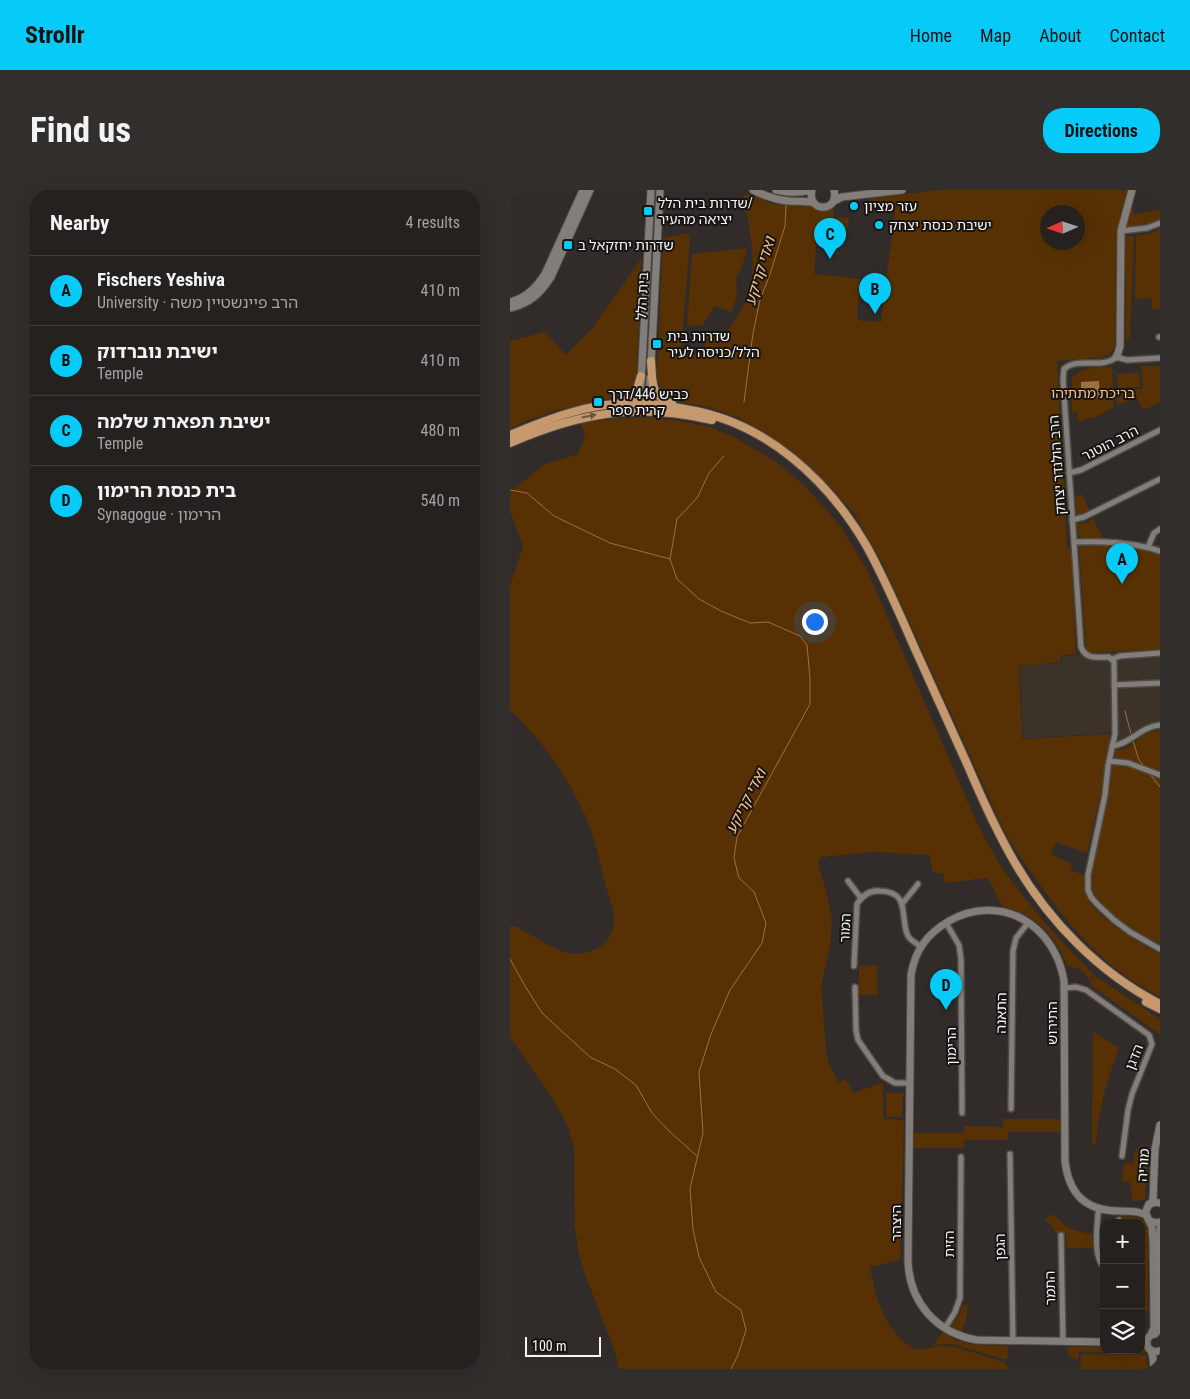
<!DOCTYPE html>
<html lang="en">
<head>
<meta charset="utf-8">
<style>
  body { margin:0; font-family:"Roboto Condensed","Noto Sans Hebrew",sans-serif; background:#312e2c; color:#f1f3f6 }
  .controls { position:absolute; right:15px; bottom:15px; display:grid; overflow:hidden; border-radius:10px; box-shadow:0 5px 20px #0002 }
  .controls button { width:45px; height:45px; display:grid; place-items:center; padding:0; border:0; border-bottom:1px solid #423e3d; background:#25211f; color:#f1f3f6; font:25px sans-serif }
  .compass { position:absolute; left:530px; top:15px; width:45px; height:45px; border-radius:50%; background:#25211f; box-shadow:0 5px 20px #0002; rotate:267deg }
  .scale { position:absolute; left:15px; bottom:12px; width:76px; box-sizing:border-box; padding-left:5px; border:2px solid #f7f4f2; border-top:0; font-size:14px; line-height:18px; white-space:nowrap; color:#f7f4f2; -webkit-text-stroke:4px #171513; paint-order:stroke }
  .you { position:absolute; left:304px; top:431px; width:18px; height:18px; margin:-12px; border:4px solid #fff; border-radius:50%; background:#1a73e8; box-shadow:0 0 0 8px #1a73e833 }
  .badge { display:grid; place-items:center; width:32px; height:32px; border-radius:50%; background:#06cbf9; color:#111; font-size:16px; font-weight:700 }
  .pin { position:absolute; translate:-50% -41px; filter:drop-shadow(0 1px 2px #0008) }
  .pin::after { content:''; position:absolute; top:26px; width:18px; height:15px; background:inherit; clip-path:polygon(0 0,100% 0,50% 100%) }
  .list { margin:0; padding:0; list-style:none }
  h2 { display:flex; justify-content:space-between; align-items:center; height:65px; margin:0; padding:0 20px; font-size:21px }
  h2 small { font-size:16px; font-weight:400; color:#a3a3a4 }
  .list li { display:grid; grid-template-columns:32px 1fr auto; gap:15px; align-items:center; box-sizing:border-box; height:70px; padding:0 20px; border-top:1px solid #423e3d }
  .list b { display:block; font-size:19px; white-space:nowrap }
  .list p { margin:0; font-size:16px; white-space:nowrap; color:#a3a3a4 }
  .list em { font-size:16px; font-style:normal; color:#a3a3a4 }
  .icon { flex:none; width:28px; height:28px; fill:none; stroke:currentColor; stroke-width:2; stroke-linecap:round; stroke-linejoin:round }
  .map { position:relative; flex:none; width:650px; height:1179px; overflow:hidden; border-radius:20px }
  header { display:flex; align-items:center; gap:30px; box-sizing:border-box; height:70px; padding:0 25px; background:#06cbf9; color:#111 }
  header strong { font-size:24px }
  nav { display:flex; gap:28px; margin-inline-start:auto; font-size:18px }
  .intro { display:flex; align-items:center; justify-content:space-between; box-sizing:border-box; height:120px; padding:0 30px }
  h1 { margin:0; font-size:35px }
  .button { padding:12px 22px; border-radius:20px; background:#06cbf9; color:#111; font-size:18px; font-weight:700 }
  main { display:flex; gap:30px; padding:0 30px }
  aside { flex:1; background:#25211f; border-radius:20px; box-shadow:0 5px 20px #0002 }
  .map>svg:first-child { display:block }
</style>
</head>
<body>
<header>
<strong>Strollr</strong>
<nav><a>Home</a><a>Map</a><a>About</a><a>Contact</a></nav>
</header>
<div class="intro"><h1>Find us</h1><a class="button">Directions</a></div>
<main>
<aside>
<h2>Nearby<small>4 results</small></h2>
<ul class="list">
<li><span class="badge">A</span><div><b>Fischers Yeshiva</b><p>University · הרב פיינשטיין משה</p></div><em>410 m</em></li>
<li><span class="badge">B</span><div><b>ישיבת נוברדוק</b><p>Temple</p></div><em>410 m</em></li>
<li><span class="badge">C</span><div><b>ישיבת תפארת שלמה</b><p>Temple</p></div><em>480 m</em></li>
<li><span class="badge">D</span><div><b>בית כנסת הרימון</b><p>Synagogue · הרימון</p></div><em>540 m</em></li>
</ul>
</aside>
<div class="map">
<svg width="650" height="1179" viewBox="0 0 650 1179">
  <rect width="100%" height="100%" fill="#312c29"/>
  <path fill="#3b3229" d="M650 460V539L638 541 614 558 599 559 602 543 513 548 510 476 552 473V466Z"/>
  <g fill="#573103" fill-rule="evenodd">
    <path d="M430 0H618L607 43 605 154C603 162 601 165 592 167L547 171 557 357 561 359 566 464 551 465V472L509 476 512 549 601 544 590 607 577 663 546 652 541 664 561 674 560 679 574 686C575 693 575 703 578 709 591 732 628 752 650 764V807C638 800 625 793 614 785 564 748 530 696 496 645L373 374 344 323 323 300 292 271 260 247 227 227 201 218 176 213 158 207 150 197 147 185 153 48 178 43 180 48 171 162 194 163 197 145 216 144C223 133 235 116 239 104 248 72 239 37 233 5H244L259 13 273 15 294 14 307 20H315L324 15 323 28 339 27 336 48 307 47 304 84 350 89 347 130 371 132 385 21H360V8ZM538 22H568V52H538Z"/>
    <path d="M622 15 624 25 650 19V29L636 34 614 37Z"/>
    <path d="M650 39V119H642V108L625 109 626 45 639 44Z"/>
    <path d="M615 46H624L620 142V148L616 150Z"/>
    <path d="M237 58 231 80 226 87 227 103 222 122 205 116 192 136 177 135 182 64Z"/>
    <path d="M131 69 127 182 123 195 116 204 79 214 47 220 16 231 0 239V151L35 142 56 165 81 140Z"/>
    <path d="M631 176H650V212L634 220 626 207 607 216V201L633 199Z"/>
    <path d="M602 177 604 217 582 229 581 227 571 232 570 230 568 231 566 227 569 226 567 222 562 223V189C570 176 588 178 602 177Z"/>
    <path d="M629 183 630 197 608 198 607 184Z"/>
    <path d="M132 227 165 230 200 237 224 247 265 271 296 297 331 337 357 380 464 626C470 638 476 651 483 663 510 708 547 747 583 784L580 791 570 779 557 775C543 742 526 726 492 716L478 688 434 693V684L423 682 419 665 362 662 311 667 308 673 317 705 322 731 320 755 311 797 316 860 319 874 329 893 336 889 343 903 373 893V929L394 930 390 1070 360 1077C366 1111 375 1140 405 1160L431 1156 445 1157 494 1172 499 1179H109L104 1159 76 1087 69 1065 65 1038 64 959 58 936 45 912 0 847V736L7 737C20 744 44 760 58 763 76 767 98 758 103 738 106 725 100 710 96 697 92 680 88 663 83 646 78 631 70 615 63 601 46 570 25 544 0 520V399L1 392 13 356 0 322V302L35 274 68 264 75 248 71 232Z"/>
    <path d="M572 304 580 321 567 325 566 306Z"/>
    <path d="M583 329 593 348H572L568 344 567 334 576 333Z"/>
    <path d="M581 355C607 354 626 358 650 365V459L579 463 576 459 569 356Z"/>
    <path d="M650 540V582L621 570 604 569 606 560H614L639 542Z"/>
    <path d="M602 575 624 578 650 588V754C626 741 580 718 580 687L598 607Z"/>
    <path d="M367 775V801L369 805H349V776Z"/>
    <path d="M584 785 650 829V844L580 795Z"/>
    <path d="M583 842 609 858C597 890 588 920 586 954H582Z"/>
    <path d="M376 903H393L392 927H376Z"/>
    <path d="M493 929H550V942H498V950H454V958H403V943H454V936L493 937Z"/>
    <path d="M625 959H638L635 1010 622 1011 621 993 612 991 614 973 623 974Z"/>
    <path d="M543 1024C556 1038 563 1041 582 1044V1058H557L556 1043H544V1038L535 1029Z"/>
    <path d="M613 1026C624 1027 633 1026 637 1037H631V1033H614Z"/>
    <rect x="631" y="1038" width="7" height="83"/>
    <path d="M453 1115H458L456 1129 452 1142 441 1137 449 1125Z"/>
    <path d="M433 1142C450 1157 476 1155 498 1156L497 1170 442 1154 423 1155Z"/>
    <path d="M558 1157H594V1160H631V1157L636 1163 569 1162 568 1170 558 1166Z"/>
    <path d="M572 1164 636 1165 638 1179H570Z"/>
  </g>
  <path fill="#a16f3f" d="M589 191 590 207 587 208 582 201H571V192Z"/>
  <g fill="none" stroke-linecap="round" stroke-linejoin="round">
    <g stroke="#a16f3f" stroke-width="1">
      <path d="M234 212 243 143 250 110 260 84 275 36 276 15"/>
      <path d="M214 266 199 283 187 308 167 329 160 369 167 389 189 409 211 421 240 433 258 432 290 446 297 455 300 489V514L227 647 224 668 229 688 244 702 256 733 252 753 220 800 201 844 189 882 193 943 180 999 183 1039 189 1067 206 1102 231 1120 236 1140 228 1165 221 1179"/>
      <path d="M0 300 17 303 44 326 100 353 160 369"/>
      <path d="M615 521 621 544"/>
      <path d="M623 551 629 570 634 576"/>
      <path d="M639 583 650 597"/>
      <path d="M0 769 15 796 32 823 80 867 105 879 126 895 142 923 159 941 187 966"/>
    </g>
    <defs>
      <g id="street">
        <path d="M611 41 637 38 650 33"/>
        <path d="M649 147H650"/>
        <path d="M650 168 617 170 606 167C592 180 568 166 554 179L553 189 571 457C576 470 587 467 599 467L604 472 605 544 598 576 595 605 578 685V700L581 707 587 714 604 730 620 742 650 759"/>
        <path d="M559 283 571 280 650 240"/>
        <path d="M562 330 574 327 650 289"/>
        <path d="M564 352C594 351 621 352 650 361"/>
        <path d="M638 357 644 343 650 339"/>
        <path d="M602 469 610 466 650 463"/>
        <path d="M604 495 650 493"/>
        <path d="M602 556C620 554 632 536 650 535"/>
        <path d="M599 571 618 573 650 585"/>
        <path d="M338 691 351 708"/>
        <path d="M392 714 408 694"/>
        <path d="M436 733 449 755 451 769 452 923"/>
        <path d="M344 776 347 714C352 706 360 700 370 701 402 702 389 728 398 746 401 751 406 753 410 756"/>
        <path d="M345 797 346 840 348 850 373 886 385 893H400"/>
        <path d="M554 798 566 797 576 800 639 845 642 854 622 904 618 920 612 966"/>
        <path d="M501 919 503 761 506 748 518 733"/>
        <path d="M500 964 503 1151"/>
        <path d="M590 1019 588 1023C587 1038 583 1067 594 1077"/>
        <path d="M609 1033V1030"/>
        <path d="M551 1045 553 1151"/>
        <path d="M435 1138 445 1122 450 1108 451 967"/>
      </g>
      <g id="secondary">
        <path d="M243 0C255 6 267 10 279 11 288 12 295 10 304 13"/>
        <path d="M266 0C278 3 290 3 301 0"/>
        <path d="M302 0C296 23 330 23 324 0"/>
        <path d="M324 11 332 7 392 0"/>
        <path d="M0 112C16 108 26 98 35 84L73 0"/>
        <path d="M0 118C19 114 30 104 41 87L80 0"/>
        <path d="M606 167 608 163 610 156 611 41 622 0"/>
        <path d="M141 175 150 0"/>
        <path d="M131 216 130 213 141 0"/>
        <path d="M137 217 139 214 140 188"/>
        <path d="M650 1013C642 1011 636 1015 636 1024 638 1031 643 1034 650 1032"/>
        <path d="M639 1014 643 1011 645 959 650 935"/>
        <path d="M638 1029 642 1037 643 1051 644 1137 641 1145"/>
        <path d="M650 1039 649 1051 650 1141"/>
        <path d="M645 1144 641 1145 638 1148C635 1154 638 1159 643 1162L650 1161"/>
        <path d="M594 1152 467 1150C426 1143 399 1112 398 1070L401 785C405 760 417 744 439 731 491 702 545 735 554 791L555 971C559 1004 575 1021 610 1021 619 1022 629 1020 637 1026"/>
        <path d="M641 1160 643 1168 644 1179"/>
      </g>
      <g id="primary">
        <path d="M141 171C143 193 139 204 162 214"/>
        <path d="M114 211 125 206 131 186"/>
        <path d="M0 245C38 229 79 213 122 213 141 213 161 216 180 220 256 233 318 290 356 355 375 389 390 425 406 461 423 499 441 538 458 576 472 609 487 642 505 673 539 731 589 783 650 814"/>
        <path d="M0 253C71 222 126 213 202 230"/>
        <path d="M636 812 650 819"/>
      </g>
    </defs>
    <use href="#street" stroke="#4e4b47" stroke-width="8"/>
    <use href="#secondary" stroke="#4e4b47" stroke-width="9"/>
    <use href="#primary" stroke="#4e4b47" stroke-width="10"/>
    <use href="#street" stroke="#837e79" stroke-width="5"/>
    <use href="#secondary" stroke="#837e79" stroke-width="7"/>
    <use href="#primary" stroke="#c5986e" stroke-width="8"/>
  </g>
  <defs><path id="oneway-solid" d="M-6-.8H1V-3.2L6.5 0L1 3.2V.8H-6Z" transform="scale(1.25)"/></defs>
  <use fill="#6e5640" href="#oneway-solid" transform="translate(79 226) rotate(-11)"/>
  <g fill="#06cbf9" stroke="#171513" stroke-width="2">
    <circle cx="344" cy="16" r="5"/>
    <rect x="133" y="16" width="10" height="10" rx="2.5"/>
    <circle cx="369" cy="35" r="5"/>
    <rect x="53" y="50" width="10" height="10" rx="2.5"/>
    <rect x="142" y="149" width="10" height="10" rx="2.5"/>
    <rect x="83" y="207" width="10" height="10" rx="2.5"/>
  </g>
  <g text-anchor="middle" stroke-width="4" stroke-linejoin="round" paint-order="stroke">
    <g font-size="14" fill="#f7f4f2" stroke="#171513" text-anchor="start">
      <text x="148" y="18">שדרות בית הלל/<tspan x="148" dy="16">יציאה מהעיר</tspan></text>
      <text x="354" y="21">עזר מציון</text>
      <text x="379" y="40">ישיבת כנסת יצחק</text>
      <text x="68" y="60">שדרות יחזקאל ב</text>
      <text x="157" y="151">שדרות בית<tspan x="157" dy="16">הלל/כניסה לעיר</tspan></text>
      <text x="98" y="209">כביש 446/דרך<tspan x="98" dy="16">קרית ספר</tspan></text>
    </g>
    <g font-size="14" fill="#f7f4f2" stroke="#171513">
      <text transform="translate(132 106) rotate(-87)" y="5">בית הלל</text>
      <text transform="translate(600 253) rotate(-27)" y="5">הרב הוטנר</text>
      <text transform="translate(547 275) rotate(-94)" y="5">הרב הולנדר יצחק</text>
      <text transform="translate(335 738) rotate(-87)" y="5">המור</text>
      <text transform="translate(491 823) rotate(-89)" y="5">התאנה</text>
      <text transform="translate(542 833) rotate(-90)" y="5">התירוש</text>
      <text transform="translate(441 856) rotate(-90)" y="5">הרימון</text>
      <text transform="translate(624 867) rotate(-68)" y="5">הדגן</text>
      <text transform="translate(633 975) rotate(-86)" y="5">מוריה</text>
      <text transform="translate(386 1033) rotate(-90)" y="5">היצהר</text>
      <text transform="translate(439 1054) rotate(-90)" y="5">הזית</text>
      <text transform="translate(490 1057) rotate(-91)" y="5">הגפן</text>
      <text transform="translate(540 1098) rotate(-91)" y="5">התמר</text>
    </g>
    <g font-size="14" fill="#f9bf89" stroke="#171513">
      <text x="583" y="208">בריכת מתתיהו</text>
    </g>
    <g font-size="15" font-style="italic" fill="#fec38d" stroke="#171513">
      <text transform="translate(250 81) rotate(-73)" y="5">ואדי קריקע</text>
      <text transform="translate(236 611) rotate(-63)" y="5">ואדי קריקע</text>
    </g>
  </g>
</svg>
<div class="controls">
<button>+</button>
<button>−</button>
<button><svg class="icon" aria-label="layers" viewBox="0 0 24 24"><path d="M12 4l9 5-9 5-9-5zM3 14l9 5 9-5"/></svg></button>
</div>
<svg class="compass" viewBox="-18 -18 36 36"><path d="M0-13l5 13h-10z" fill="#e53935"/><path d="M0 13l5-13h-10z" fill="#a3a3a4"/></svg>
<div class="scale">100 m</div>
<div class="you"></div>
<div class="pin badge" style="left:612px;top:394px">A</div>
<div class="pin badge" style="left:365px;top:124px">B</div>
<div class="pin badge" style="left:320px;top:69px">C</div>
<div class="pin badge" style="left:436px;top:820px">D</div>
</div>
</main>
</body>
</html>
